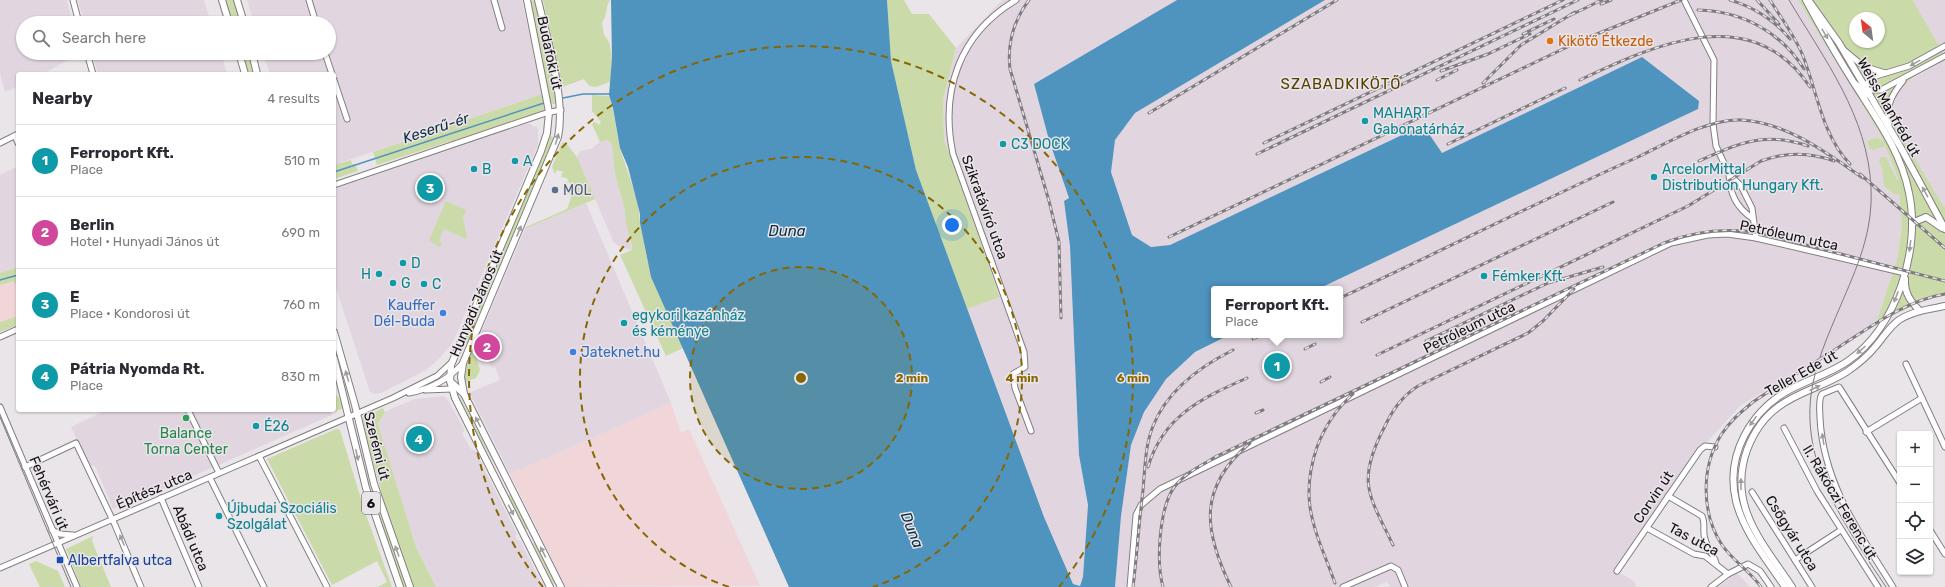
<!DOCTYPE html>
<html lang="en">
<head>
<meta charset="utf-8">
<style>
  body { margin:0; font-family:Rubik,sans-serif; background:#f7f7f7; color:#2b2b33 }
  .controls { position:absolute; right:12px; bottom:12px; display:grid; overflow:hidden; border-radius:4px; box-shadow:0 1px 3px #0004 }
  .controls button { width:36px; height:36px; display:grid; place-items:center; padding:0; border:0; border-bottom:1px solid #e1e1e2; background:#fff; color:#2b2b33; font:20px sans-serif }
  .compass { position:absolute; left:1849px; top:12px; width:36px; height:36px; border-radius:50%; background:#fff; box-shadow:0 1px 3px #0004; rotate:331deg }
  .you { position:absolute; left:952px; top:225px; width:14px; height:14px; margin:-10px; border:3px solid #fff; border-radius:50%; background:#1a73e8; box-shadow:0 0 0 6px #1a73e833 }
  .badge { display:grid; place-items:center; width:26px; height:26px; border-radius:50%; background:#1a73e8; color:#fff; font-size:13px; font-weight:700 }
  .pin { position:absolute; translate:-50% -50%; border:2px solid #fff; box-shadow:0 1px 4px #0006 }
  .popup { position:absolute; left:1211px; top:286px; width:132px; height:52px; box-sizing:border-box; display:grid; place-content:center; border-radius:4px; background:#fff; filter:drop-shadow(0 1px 3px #0005); font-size:13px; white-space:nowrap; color:#7c7c81 }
  .popup b { font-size:15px; color:#2b2b33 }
  .popup::after { content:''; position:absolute; left:50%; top:100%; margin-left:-8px; border:8px solid transparent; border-top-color:#fff }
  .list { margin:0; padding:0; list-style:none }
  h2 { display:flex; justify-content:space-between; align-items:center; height:52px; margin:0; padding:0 16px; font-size:17px }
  h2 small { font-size:13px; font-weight:400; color:#7c7c81 }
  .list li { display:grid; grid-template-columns:26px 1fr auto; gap:12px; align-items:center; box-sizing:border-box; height:72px; padding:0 16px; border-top:1px solid #e1e1e2 }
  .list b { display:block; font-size:15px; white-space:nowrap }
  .list p { margin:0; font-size:13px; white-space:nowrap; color:#7c7c81 }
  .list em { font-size:13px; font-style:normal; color:#7c7c81 }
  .icon { flex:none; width:22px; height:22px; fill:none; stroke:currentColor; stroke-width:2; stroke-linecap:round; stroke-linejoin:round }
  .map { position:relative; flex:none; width:1945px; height:587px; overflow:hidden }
  .search { position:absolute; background:#fff; box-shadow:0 1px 3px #0004; left:16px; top:16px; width:320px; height:44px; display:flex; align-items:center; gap:10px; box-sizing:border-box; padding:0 14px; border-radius:22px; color:#7c7c81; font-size:15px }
  .panel { position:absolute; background:#fff; box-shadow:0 1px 3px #0004; left:16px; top:72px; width:320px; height:340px; border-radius:4px }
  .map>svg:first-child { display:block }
</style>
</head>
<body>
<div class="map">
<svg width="1945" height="587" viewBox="0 0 1945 587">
  <rect width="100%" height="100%" fill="#eae5e9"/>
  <g fill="#f0d5d9">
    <path d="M14 281 18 290V319L15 317 0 322V285Z"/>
    <path d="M671 403 681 433 689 429 760 586 566 587 510 474Z"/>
  </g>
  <g fill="#e1d6e0">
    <path d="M0 0H67L73 23H23V53H81L43 74H18V86L5 92 0 73Z"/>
    <path d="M78 0H204L211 23H84Z"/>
    <path d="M247 0H522L542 94 334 165V74H270L263 53H329V23H254Z"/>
    <path d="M1002 0H1177L1034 84 1049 141 1069 199 1064 201 1070 246 1079 455 1088 505 1083 577 1081 586 1073 584 1044 517 967 309 1000 297 944 139 943 100 956 48Z"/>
    <path d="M1325 0H1798L1879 132 1898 178 1902 225 1897 260 1876 323 1740 406 1700 450 1618 572 1634 581 1636 587H1390L1387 582 1375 587H1115L1121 516 1131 445 1144 412 1166 379 1195 352 1229 335H1340V289H1318L1698 109 1699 101 1642 57 1442 153 1422 125 1170 245 1151 247 1132 235 1111 172 1115 140 1135 113Z"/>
    <path d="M1913 0H1945V57Z"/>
    <path d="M92 53H221L227 74H98Z"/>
    <path d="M1945 60V206L1944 207 1892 120 1891 112 1895 95 1907 82Z"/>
    <path d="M526 124H531L534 127 536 126 538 129V145L453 342 438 360 426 370 381 393 375 394 370 392 334 282V189Z"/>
    <path d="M608 140 611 143 614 153 613 161 615 175 623 201 632 250 622 248 614 243 577 157 580 151 591 149 600 142Z"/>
    <path d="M18 166V267L0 273V175Z"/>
    <path d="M586 203 671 403 510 474 470 394 471 392 500 380 495 367 492 368 490 365 478 339 525 229Z"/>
    <path d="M444 396 448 400 465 431 462 433 471 449 475 450 517 534 515 536 518 541 520 540 543 587H436L416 547 378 424 385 412 393 408 415 399Z"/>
    <path d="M106 410H330L332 415 143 498 141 499 139 497 113 509 96 468 94 465 90 467 71 427Z"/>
    <path d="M1737 573 1750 587H1718Z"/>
  </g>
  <g fill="#cadba9" fill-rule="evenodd">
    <path d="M225 0H234L241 23H232Z"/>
    <path d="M530 0 536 1 557 103 556 104H551Z"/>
    <path d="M543 0H610C605 7 608 16 602 22L604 35 609 42 612 58 610 82 596 87 589 86 584 79 562 87Z"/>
    <path d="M887 0H904L912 14H929L956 48 943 100 944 139 1000 297 967 309 916 170 891 61Z"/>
    <path d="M1798 0H1913L1945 57V60C1921 73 1885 87 1892 120L1944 207 1945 206V294L1934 296 1876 323 1897 260 1902 225 1899 194H1894L1884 186 1882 169 1879 161 1881 157H1886L1897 180 1898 178 1885 146 1873 150 1869 148 1868 141C1874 138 1877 136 1883 141L1879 132ZM1855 18H1879V42H1855Z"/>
    <path d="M241 53H249L254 74H249Z"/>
    <path d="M542 94 544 110 452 143 451 141 377 165 373 152Z"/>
    <path d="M592 95 609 96C615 113 616 131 620 148 627 173 639 197 640 223L651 277 683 348 666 356 620 255 632 250C632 243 630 239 628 232 625 222 626 212 623 202 620 190 615 179 614 166 612 157 616 148 608 140L600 142 592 124 594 122 597 123 599 125 601 122 592 111Z"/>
    <path d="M550 135 555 139 497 274 493 272Z"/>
    <path d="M565 142 577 157 595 199 525 229 526 227 567 209 571 198 569 193 572 191 569 182 566 183 568 181 567 178 561 177 563 172 557 170 555 174 552 167 562 143Z"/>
    <path d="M351 160 352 164H355L358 171 334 179V165Z"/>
    <path d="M446 201 466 210 463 217 467 238 466 239 444 229 439 240 442 245 439 247 429 240Z"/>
    <path d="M18 267V290L14 281 0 285V273Z"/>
    <path d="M491 278 495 281 488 295 484 292Z"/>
    <path d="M480 303 485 305 469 343 465 344V338Z"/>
    <path d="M15 317 18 319 17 325 0 332V322Z"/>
    <path d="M472 349 474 351 480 370 476 378 465 382 464 372Z"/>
    <path d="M334 393 341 400 343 408 335 412Z"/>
    <path d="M460 397 497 468 477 434 458 398Z"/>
    <path d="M383 408 385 412 378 424 416 547 436 587H413L386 510 362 420 364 415 366 416Z"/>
    <path d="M354 425 371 490 407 587H403L366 480Z"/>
    <path d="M336 429 340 430 365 512 392 587H378L387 582 377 561 332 585 267 459Z"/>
    <path d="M509 494 511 495 527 527V530L524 529 508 498Z"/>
    <path d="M93 536 92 541 111 587H81L66 549Z"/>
    <path d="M534 542 536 544 556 585 553 583 533 544Z"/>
    <path d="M36 561 58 571 65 587H40L29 564Z"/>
  </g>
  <path fill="#4f93bf" d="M611 0H887L891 61 916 170 1044 517 1073 584 1080 586 1083 577 1088 505 1079 455 1070 246 1064 201 1069 198 1049 140 1034 84 1177 0H1325L1135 113 1115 140 1111 172 1132 235 1151 247 1170 245 1423 125 1442 153 1642 57 1699 101 1698 109 1318 289H1214V335H1229L1195 352 1166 379 1144 412 1131 445 1121 516 1115 587H789L651 277 640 223V214L628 167 620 148 613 108 609 95 612 58Z"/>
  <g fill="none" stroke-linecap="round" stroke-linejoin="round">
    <g stroke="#4f93bf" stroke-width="1.5">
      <path d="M563 98 583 94H611"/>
      <path d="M334 172 544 103"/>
      <path d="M0 280 18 275"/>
    </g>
    <defs>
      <g id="minor">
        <path d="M73 0 79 23"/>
        <path d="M309 0 316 23"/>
        <path d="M494 0 502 28"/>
        <path d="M1016 0C959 34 940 91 953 154L1024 352 1025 367 1013 374 1015 388 1031 431"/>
        <path d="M1684 0 1714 60 1713 124 1716 146 1729 174 1741 186 1752 208 1756 238"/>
        <path d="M1845 51 1863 66 1885 73"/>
        <path d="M87 53 93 74"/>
        <path d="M325 53 332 74"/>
        <path d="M334 80 347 119"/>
        <path d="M1856 84 1865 90H1881L1945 56"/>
        <path d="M1865 100V90L1868 82 1876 76 1909 66 1945 46"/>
        <path d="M1889 125C1885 107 1892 94 1903 81"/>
        <path d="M15 136 18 143"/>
        <path d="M0 143 18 134"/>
        <path d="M1729 174C1730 194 1736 207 1752 218"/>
        <path d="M334 185 546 113 561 110"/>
        <path d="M0 337 18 329"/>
        <path d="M1906 364 1945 447"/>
        <path d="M425 390 452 389"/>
        <path d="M409 393C431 389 448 380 463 363"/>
        <path d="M0 407 77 587"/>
        <path d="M188 410 219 473"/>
        <path d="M1784 428 1817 491 1878 587"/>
        <path d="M1866 432 1922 398"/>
        <path d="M259 456 327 587"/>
        <path d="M25 467 76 443 115 525 141 587"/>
        <path d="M210 478 264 587"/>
        <path d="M1752 492 1812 587"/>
        <path d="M1668 496 1702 516C1706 524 1702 532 1705 539 1707 548 1713 553 1716 563"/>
        <path d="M161 498 199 587"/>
        <path d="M1647 528 1694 554 1705 556 1728 574"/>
        <path d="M52 530 60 534 73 535"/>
        <path d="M1930 530 1945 554"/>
        <path d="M1795 560 1841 530"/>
        <path d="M0 568 393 398 437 376 453 361"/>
        <path d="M1617 571 1700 450 1705 446 1715 447"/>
        <path d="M1130 587 1136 515 1141 505 1160 489 1671 243 1708 235 1727 234 1756 238 1905 273"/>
        <path d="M1343 587 1391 566 1398 570 1405 587"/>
        <path d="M1711 587 1728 574 1748 564 1760 571 1771 587"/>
        <path d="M1893 587C1860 534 1823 483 1820 418 1820 411 1818 400 1822 394L1839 387 1900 483"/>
      </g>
      <g id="major">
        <path d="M222 0 229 23"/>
        <path d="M237 0 244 23"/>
        <path d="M527 0 549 112 547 133 541 151 451 365 450 381 455 398 550 587"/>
        <path d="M538 0C547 39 566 99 558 137L463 363 461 377 464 394 561 587"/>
        <path d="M1809 1 1839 43 1901 148 1945 229"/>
        <path d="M239 53 245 74"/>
        <path d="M252 53 257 74"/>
        <path d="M1912 223 1926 217 1942 228"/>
        <path d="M1905 279C1904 293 1911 302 1920 311"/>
        <path d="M334 332 355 405 374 484 410 587"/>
        <path d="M334 358 366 488 400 587"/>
        <path d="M450 381 464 394"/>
        <path d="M1785 587C1767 560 1744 533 1736 501 1725 455 1751 410 1791 389 1810 379 1831 373 1848 361 1897 327 1921 249 1909 193 1901 151 1876 118 1854 83 1837 56 1821 28 1806 0"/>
        <path d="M1792 587C1763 543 1727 506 1747 450 1753 434 1763 418 1778 407 1799 391 1826 386 1848 371 1858 364 1867 357 1875 347 1883 338 1889 327 1899 320 1913 311 1930 309 1945 306"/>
      </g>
    </defs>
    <use href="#minor" stroke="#837e82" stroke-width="7"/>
    <use href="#major" stroke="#837e82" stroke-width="8"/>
    <use href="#minor" stroke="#fff" stroke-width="5"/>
    <use href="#major" stroke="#fff" stroke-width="6"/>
    <g stroke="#7e7b7e" stroke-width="1">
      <path d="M1789 0C1824 59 1868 116 1871 188 1873 233 1857 267 1840 307 1828 335 1815 364 1811 395 1802 469 1848 529 1886 587"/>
      <path d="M0 417 71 587"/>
    </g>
    <defs>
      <g id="rail">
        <path d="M1029 0C1014 20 1007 44 1010 69L1049 201 1059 242 1061 318"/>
        <path d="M1730 0C1754 7 1774 20 1790 39"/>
        <path d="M1757 0 1779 24"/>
        <path d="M1770 0C1781 18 1795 36 1803 56 1817 91 1822 136 1850 164"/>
        <path d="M1601 4 1611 0"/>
        <path d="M1698 10C1742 11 1781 32 1804 69"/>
        <path d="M1571 15 1602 0"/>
        <path d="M1523 34 1554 19"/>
        <path d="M1441 71 1488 54 1530 34"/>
        <path d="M1437 80 1457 70"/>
        <path d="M1580 80C1656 44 1752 0 1810 87"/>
        <path d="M1483 83 1521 45 1575 12"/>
        <path d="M1149 113 1337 0"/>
        <path d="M1264 143 1563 0"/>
        <path d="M1448 144 1565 88"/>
        <path d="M1257 154 1578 0"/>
        <path d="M1699 161C1739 143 1764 131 1808 146"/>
        <path d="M1860 174 1945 248"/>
        <path d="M1169 237 1582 40 1681 0"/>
        <path d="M1340 298C1440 252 1537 202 1638 157 1667 143 1709 118 1742 120 1788 123 1827 153 1863 178"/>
        <path d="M1362 322 1613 202"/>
        <path d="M1253 339 1262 335"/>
        <path d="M1426 341 1548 283 1603 267"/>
        <path d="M1443 342 1469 326"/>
        <path d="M1305 349 1315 344"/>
        <path d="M1377 355 1688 206 1761 161C1785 152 1810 152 1834 161"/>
        <path d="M1321 382 1330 377"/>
        <path d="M1256 413 1263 410"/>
        <path d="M1148 467C1163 416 1202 398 1247 378"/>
        <path d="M1393 545C1369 495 1356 482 1384 428 1392 411 1401 397 1418 386L1528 333 1543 321 1574 289"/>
        <path d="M1335 583C1316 531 1298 503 1317 447 1325 426 1336 409 1353 394"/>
        <path d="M1133 587C1137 555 1139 522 1143 490 1145 468 1145 446 1153 426 1167 391 1201 366 1233 350"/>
        <path d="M1163 587C1156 562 1159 507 1175 486 1186 472 1203 465 1217 456L1664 243C1694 231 1724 228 1756 232L1945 281"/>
        <path d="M1231 587C1203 530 1198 487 1250 443"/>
        <path d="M1761 587C1750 571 1733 561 1722 545 1701 513 1701 467 1721 435 1730 421 1741 412 1753 402 1781 383 1810 366 1839 347 1872 326 1905 301 1945 294"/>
      </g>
    </defs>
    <use href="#rail" stroke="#7e7b7e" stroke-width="3"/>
    <use href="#rail" stroke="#eae5e9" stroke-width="1.5" stroke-dasharray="4.5" stroke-linecap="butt"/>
  </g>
  <defs><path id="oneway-solid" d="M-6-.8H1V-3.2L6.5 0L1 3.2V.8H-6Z"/></defs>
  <g fill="#a09fa0">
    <use href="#oneway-solid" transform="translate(1825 34) rotate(59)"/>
    <use href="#oneway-solid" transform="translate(1915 63) rotate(151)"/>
    <use href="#oneway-solid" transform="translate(557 139) rotate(-74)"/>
    <use href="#oneway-solid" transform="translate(1925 192) rotate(-119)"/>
    <use href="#oneway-solid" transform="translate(519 231) rotate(-67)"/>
    <use href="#oneway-solid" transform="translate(1910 246) rotate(98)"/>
    <use href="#oneway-solid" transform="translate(1896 297) rotate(111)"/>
    <use href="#oneway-solid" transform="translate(1861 350) rotate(138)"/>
    <use href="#oneway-solid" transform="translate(347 376) rotate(-106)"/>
    <use href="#oneway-solid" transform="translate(1815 388) rotate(-25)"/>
    <use href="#oneway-solid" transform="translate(1753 421) rotate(126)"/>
    <use href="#oneway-solid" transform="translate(478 422) rotate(-117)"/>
    <use href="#oneway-solid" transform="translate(1823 439) rotate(-99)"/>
    <use href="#oneway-solid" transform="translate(357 455) rotate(77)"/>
    <use href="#oneway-solid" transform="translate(1741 484) rotate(-90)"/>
    <use href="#oneway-solid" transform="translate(511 510) rotate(63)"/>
    <use href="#oneway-solid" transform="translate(122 540) rotate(-113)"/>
    <use href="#oneway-solid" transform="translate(397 551) rotate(-110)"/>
    <use href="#oneway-solid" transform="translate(543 552) rotate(-117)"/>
  </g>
  <circle cx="801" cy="378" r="111" fill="#866701" fill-opacity=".12"/>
  <g fill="none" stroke="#866701" stroke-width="2" stroke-dasharray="7 5">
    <circle cx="801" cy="378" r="111"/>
    <path d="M729 587A221 221 0 1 1 873 587"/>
    <path d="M543 587A332 332 0 1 1 1059 587"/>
  </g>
  <circle fill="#e8710a" stroke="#eae5e9" stroke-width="1.5" cx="1550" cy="41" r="4"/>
  <g fill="#0f9aa8" stroke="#eae5e9" stroke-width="1.5">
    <circle cx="1365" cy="121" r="4"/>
    <circle cx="1003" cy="144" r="4"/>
    <circle cx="515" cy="161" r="4"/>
    <circle cx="474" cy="169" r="4"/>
    <circle cx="1654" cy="177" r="4"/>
    <circle cx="403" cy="263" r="4"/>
    <circle cx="379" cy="274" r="4"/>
    <circle cx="1484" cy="276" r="4"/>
    <circle cx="393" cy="283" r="4"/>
    <circle cx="424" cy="284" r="4"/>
    <circle cx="624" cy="323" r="4"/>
    <circle cx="256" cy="426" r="4"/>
    <circle cx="219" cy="516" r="4"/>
  </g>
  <circle fill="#5c6f8a" stroke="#eae5e9" stroke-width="1.5" cx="555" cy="190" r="4"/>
  <g fill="#3f7fe0" stroke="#eae5e9" stroke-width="1.5">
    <circle cx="443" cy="313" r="4"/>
    <circle cx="573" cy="352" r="4"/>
  </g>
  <circle fill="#2e9e5b" stroke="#eae5e9" stroke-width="1.5" cx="186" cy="418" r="4"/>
  <rect fill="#1a4fb4" stroke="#eae5e9" stroke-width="1.5" x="56" y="556" width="8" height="8" rx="2"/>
  <g text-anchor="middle" stroke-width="3" stroke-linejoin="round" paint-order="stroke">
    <rect fill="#eae5e9" stroke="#535052" stroke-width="1" x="362" y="492" width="18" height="22" rx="3"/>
    <g font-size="13" font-weight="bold" fill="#121012">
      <text x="371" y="508">6</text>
    </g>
    <g font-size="14" fill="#c56008" stroke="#eae5e9" text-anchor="start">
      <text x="1558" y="46">Kikötő Étkezde</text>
    </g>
    <g font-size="14" fill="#121012" stroke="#eae5e9">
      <text transform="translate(550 53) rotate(78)" y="5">Budafoki út</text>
      <text transform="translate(1889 107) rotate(60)" y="5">Weiss Manfréd út</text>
      <text transform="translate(985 207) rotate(70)" y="5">Szikratávíró utca</text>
      <text transform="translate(1789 235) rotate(12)" y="5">Petróleum utca</text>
      <text transform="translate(476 303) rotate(-67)" y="5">Hunyadi János út</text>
      <text transform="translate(1469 327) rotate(-26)" y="5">Petróleum utca</text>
      <text transform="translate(1801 373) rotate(-29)" y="5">Teller Ede út</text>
      <text transform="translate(377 446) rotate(76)" y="5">Szerémi út</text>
      <text transform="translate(154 489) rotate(-23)" y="5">Építész utca</text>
      <text transform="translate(49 493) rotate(67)" y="5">Fehérvári út</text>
      <text transform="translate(1653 497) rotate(-56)" y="5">Corvin út</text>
      <text transform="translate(1840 502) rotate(59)" y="5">II. Rákóczi Ferenc út</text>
      <text transform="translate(1792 533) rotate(58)" y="5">Csőgyár utca</text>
      <text transform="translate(191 538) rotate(67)" y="5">Abádi utca</text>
      <text transform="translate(1694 539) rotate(28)" y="5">Tas utca</text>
    </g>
    <g font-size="14" fill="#0d838f" stroke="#eae5e9" text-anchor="start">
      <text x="1373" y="118">MAHART<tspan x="1373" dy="16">Gabonatárház</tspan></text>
      <text x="1011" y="149">C3 DOCK</text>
      <text x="523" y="166">A</text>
      <text x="482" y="174">B</text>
      <text x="1662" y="174">ArcelorMittal<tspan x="1662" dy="16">Distribution Hungary Kft.</tspan></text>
      <text x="411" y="268">D</text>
      <text x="371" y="279" text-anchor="end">H</text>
      <text x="1492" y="281">Fémker Kft.</text>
      <text x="401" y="288">G</text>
      <text x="432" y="289">C</text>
      <text x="632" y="320">egykori kazánház<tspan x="632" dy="16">és kéménye</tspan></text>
      <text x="264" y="431">É26</text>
      <text x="227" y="513">Újbudai Szociális<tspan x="227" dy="16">Szolgálat</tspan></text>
    </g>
    <g font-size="14" fill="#4e5e75" stroke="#eae5e9" text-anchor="start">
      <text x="563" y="195">MOL</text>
    </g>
    <g font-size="14" fill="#366cbe" stroke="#eae5e9" text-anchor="end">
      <text x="435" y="310">Kauffer<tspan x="435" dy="16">Dél-Buda</tspan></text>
      <text x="581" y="357" text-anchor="start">Jateknet.hu</text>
    </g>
    <g font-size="14" fill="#27864d" stroke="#eae5e9">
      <text x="186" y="438">Balance<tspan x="186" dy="16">Torna Center</tspan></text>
    </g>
    <g font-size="14" fill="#164399" stroke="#eae5e9" text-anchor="start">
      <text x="68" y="565">Albertfalva utca</text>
    </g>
    <g font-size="15" letter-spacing="1" fill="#554000" stroke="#eae5e9">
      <text x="1341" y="89">SZABADKIKÖTŐ</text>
    </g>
    <g font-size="15" font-style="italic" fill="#0d2d40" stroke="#eae5e9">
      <text transform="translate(436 128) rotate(-18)" y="5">Keserű-ér</text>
      <text x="787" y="236">Duna</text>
      <text transform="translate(912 530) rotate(68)" y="5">Duna</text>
    </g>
  </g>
  <circle cx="801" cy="378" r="6" fill="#866701" stroke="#eae5e9" stroke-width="2"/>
  <g font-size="12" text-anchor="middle" font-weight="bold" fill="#866701" stroke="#eae5e9" stroke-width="3" stroke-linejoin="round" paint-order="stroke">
    <text x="912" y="382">2 min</text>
    <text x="1022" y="382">4 min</text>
    <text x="1133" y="382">6 min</text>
  </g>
</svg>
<div class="controls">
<button>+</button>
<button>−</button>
<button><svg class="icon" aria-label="locate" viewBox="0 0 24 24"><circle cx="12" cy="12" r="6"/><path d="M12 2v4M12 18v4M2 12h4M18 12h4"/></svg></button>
<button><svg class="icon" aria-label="layers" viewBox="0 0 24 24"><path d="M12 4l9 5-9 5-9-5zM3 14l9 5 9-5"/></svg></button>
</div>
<svg class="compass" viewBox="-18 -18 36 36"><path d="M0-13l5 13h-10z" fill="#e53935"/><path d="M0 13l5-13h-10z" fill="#7c7c81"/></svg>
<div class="you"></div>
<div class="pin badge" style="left:1277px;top:366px;background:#0f9aa8">1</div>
<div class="popup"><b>Ferroport Kft.</b>Place</div>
<div class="pin badge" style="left:487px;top:347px;background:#d1479c">2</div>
<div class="pin badge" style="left:430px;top:188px;background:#0f9aa8">3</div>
<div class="pin badge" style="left:419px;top:439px;background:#0f9aa8">4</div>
<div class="search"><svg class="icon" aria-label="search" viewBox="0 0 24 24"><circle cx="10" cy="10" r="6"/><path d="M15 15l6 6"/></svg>Search here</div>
<section class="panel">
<h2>Nearby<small>4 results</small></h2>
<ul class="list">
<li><span class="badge" style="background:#0f9aa8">1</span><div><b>Ferroport Kft.</b><p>Place</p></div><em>510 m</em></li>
<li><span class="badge" style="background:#d1479c">2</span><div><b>Berlin</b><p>Hotel · Hunyadi János út</p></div><em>690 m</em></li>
<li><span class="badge" style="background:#0f9aa8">3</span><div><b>E</b><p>Place · Kondorosi út</p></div><em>760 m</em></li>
<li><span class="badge" style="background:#0f9aa8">4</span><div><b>Pátria Nyomda Rt.</b><p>Place</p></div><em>830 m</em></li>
</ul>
</section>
</div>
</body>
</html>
